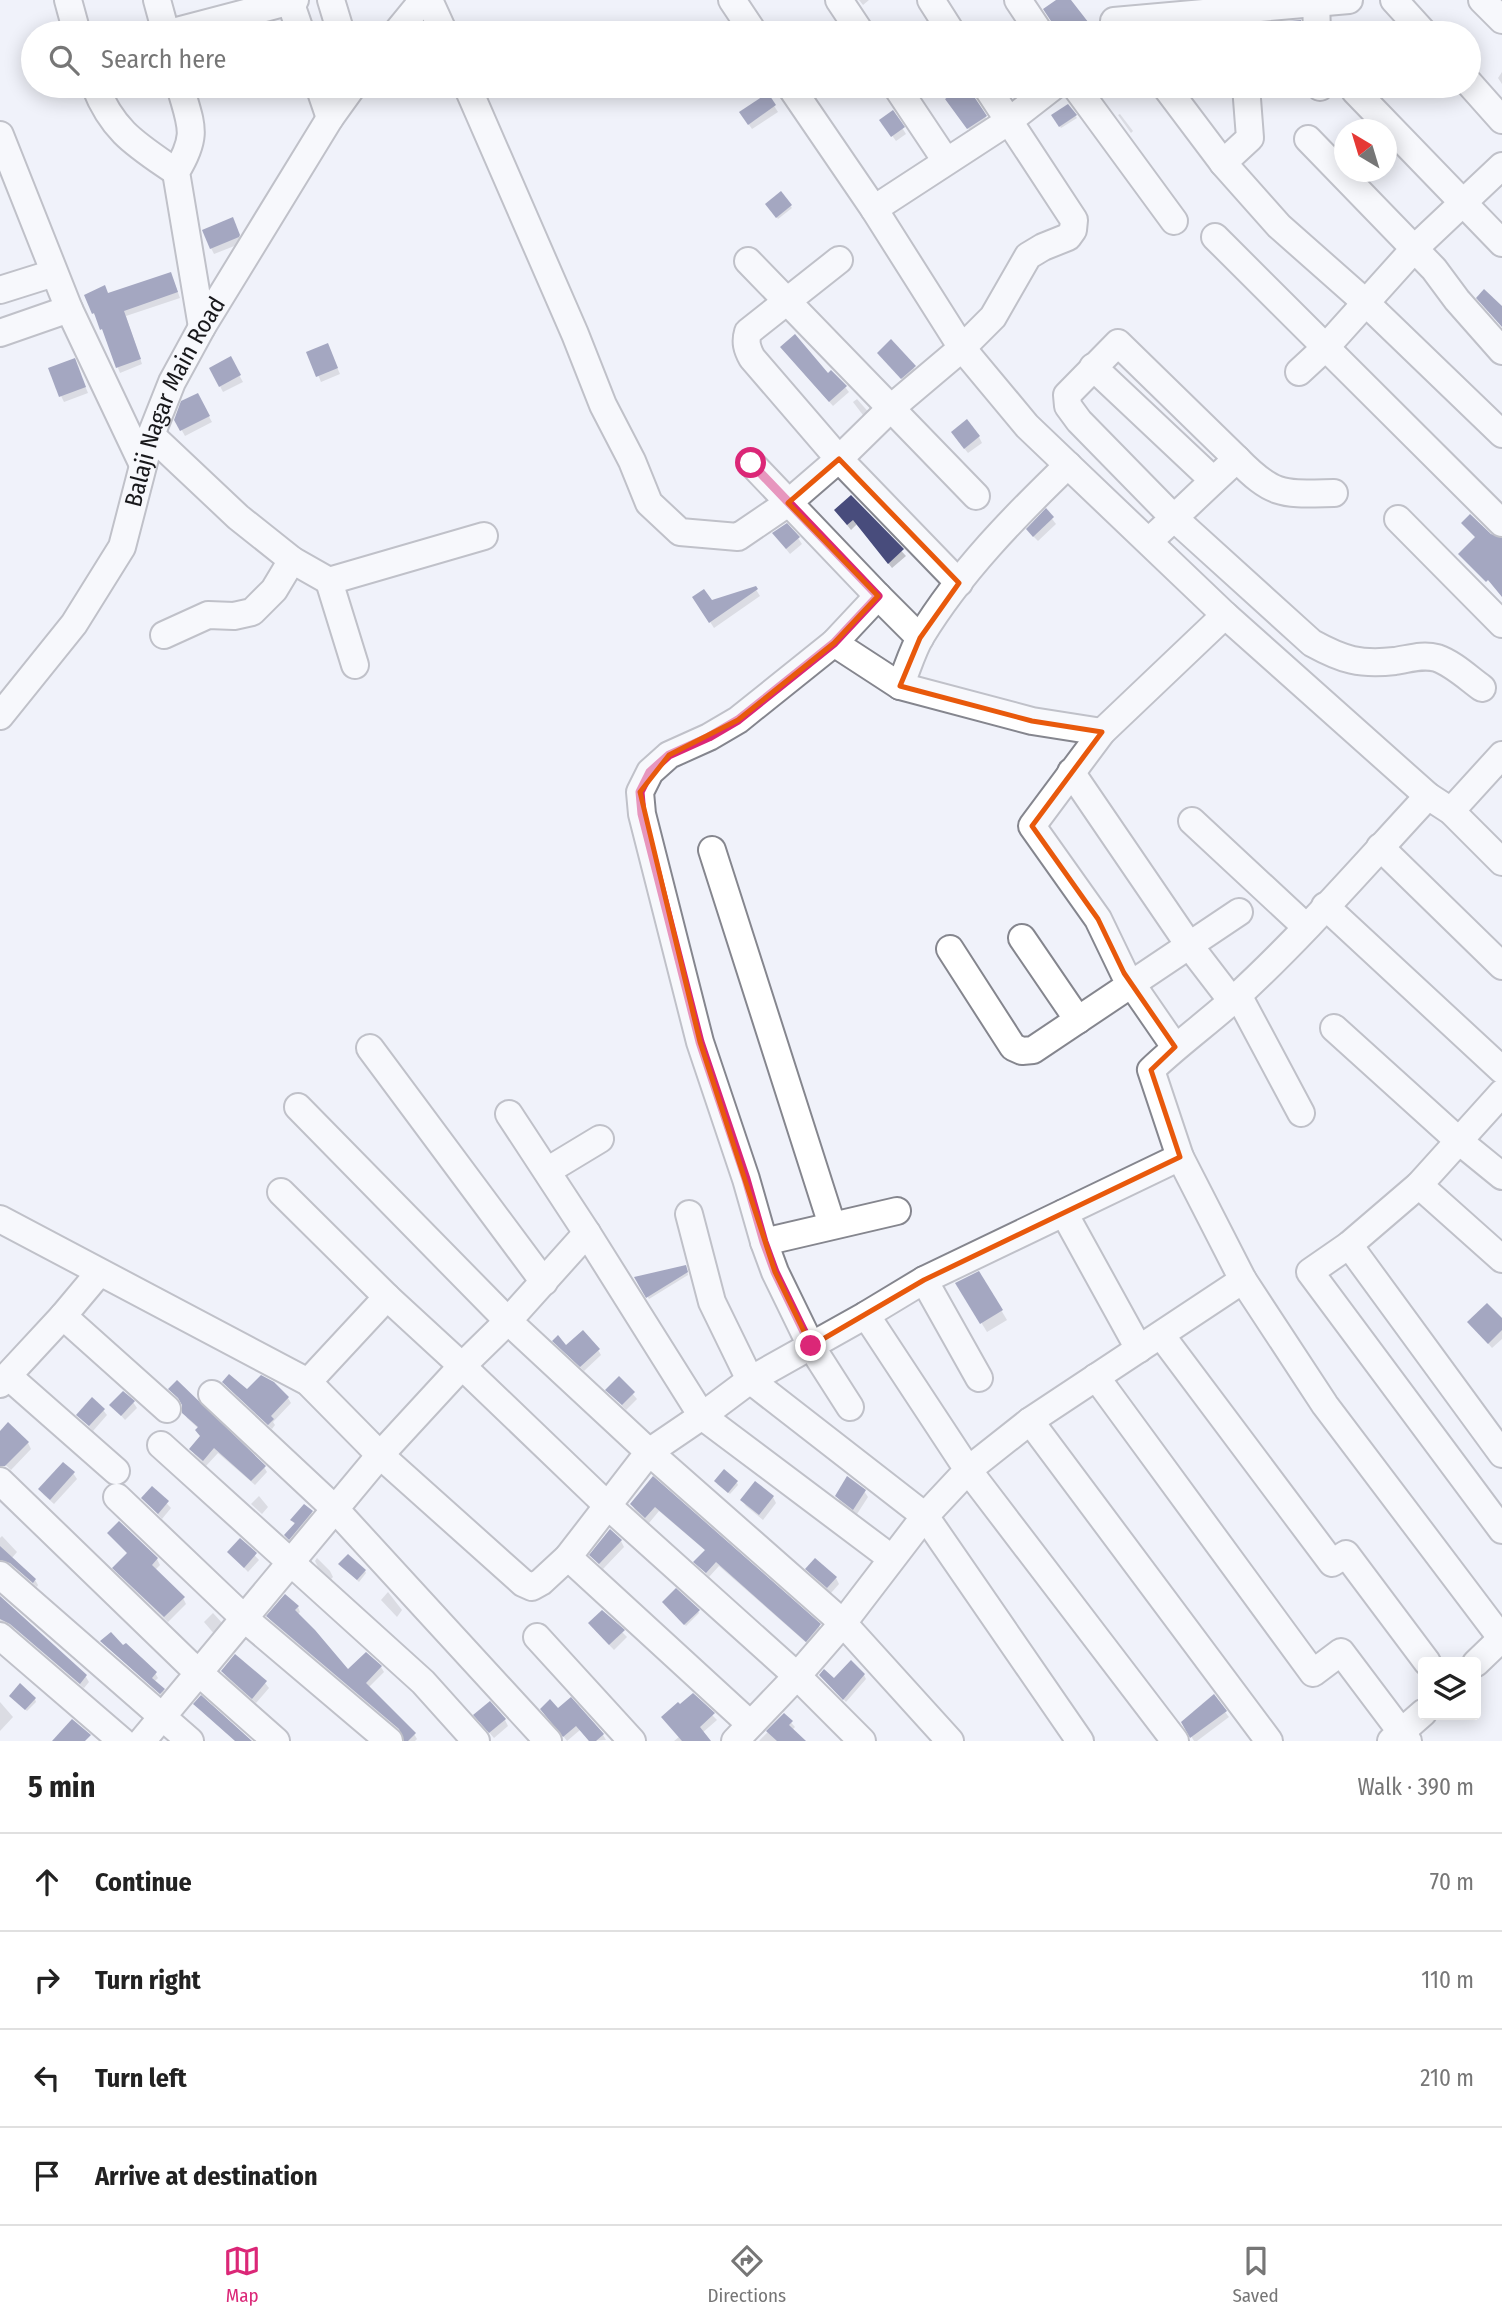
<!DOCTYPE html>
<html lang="en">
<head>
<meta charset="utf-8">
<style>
  body { margin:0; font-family:"Fira Sans Condensed",sans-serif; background:#f6f6f6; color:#222 }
  .controls { position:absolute; right:21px; bottom:21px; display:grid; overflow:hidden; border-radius:7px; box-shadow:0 4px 18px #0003 }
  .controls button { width:63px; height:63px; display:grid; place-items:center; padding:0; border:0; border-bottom:2px solid #e0e0e0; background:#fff; color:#222; font:35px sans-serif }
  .compass { position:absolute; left:1334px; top:119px; width:63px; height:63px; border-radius:50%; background:#fff; box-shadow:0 4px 18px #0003; rotate:322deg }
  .stop { position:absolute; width:21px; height:21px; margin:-16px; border:5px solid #db2777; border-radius:50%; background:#fff }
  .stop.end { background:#db2777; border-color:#fff; box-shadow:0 2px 7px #0008 }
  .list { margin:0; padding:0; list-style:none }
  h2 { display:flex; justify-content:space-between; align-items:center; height:91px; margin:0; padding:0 28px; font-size:30px }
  h2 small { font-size:23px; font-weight:400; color:#767676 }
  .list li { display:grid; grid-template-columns:46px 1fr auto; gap:21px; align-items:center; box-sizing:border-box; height:98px; padding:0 28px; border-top:2px solid #e0e0e0 }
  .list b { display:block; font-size:26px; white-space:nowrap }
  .list em { font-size:23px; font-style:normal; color:#767676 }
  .icon { flex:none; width:38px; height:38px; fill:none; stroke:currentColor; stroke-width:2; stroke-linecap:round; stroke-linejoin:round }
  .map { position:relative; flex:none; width:1502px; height:1741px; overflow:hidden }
  .search { position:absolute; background:#fff; box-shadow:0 4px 18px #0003; left:21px; right:21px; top:21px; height:77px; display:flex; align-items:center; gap:18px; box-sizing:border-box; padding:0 24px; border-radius:38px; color:#767676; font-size:26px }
  .sheet { height:483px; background:#fff }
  nav { display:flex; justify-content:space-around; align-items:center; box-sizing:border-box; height:98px; border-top:2px solid #e0e0e0; background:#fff; font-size:19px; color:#767676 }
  nav a { display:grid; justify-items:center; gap:4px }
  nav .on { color:#db2777 }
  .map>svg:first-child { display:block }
</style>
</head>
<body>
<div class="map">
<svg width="1502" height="1741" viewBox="0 0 1502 1741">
  <rect width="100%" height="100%" fill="#f0f2fa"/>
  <g fill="#0003">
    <path d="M859 0H869L863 5Z"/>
    <path d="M1061 0H1070L1094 33H1056L1055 25Z"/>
    <path d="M1502 72V84L1498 78Z"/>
    <path d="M834 86H848L839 92Z"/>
    <path d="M967 86H973L975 100 989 123 972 134 948 99Z"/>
    <path d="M767 95 778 112 752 129 745 119Z"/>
    <path d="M1068 106 1077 118 1061 128 1053 116Z"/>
    <path d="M893 113 906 134 896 141 885 126Z"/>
    <path d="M1120 114 1133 131 1131 133 1118 115Z"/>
    <path d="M781 194 792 208 778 219 767 204Z"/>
    <path d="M235 225 242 243 214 254 211 248Z"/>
    <path d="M173 279 180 298 126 316 142 364 120 373 98 318 93 313 108 295Z"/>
    <path d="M891 342 918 373 906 383 879 353Z"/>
    <path d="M330 351 340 374 321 382 309 353Z"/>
    <path d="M786 353 828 375 845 387 849 392 833 406Z"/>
    <path d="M230 359 243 382 223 392 211 369Z"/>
    <path d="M77 366 88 393 64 402 61 396Z"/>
    <path d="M197 395 212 422 185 436 176 420Z"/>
    <path d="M857 399 871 415 866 419 853 402Z"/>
    <path d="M979 437 982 443 968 453 956 438Z"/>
    <path d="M851 497 906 556 892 568 857 524 851 530 836 511Z"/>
    <path d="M1046 511 1056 524 1038 541 1032 535Z"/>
    <path d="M798 538 802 544 790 554 778 539Z"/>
    <path d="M755 588 760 596 714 628 694 597 711 603Z"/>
    <path d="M687 1270 688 1275 649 1299 636 1279Z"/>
    <path d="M979 1273 1007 1320 987 1332 957 1283Z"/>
    <path d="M1502 1320V1339L1492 1348 1469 1322Z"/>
    <path d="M554 1341 566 1348 598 1350 601 1355 584 1371Z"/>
    <path d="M619 1378 637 1399 626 1410 607 1390Z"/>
    <path d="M224 1382 247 1391 288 1398 291 1403 273 1422 275 1425 272 1429 227 1387Z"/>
    <path d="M170 1389 264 1467 267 1472 255 1485 218 1453 206 1466 194 1454 191 1449 201 1437 199 1429 187 1418 184 1412V1404Z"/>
    <path d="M133 1402 137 1408 125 1420 112 1405Z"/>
    <path d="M103 1410 107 1415 93 1431 78 1415Z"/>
    <path d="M0 1433 28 1443 31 1449 11 1470 0 1460Z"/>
    <path d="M73 1473 77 1479 54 1504 44 1495 40 1490Z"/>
    <path d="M653 1479 819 1626 823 1631 810 1646 719 1566 709 1577 696 1562 706 1551 659 1511 649 1523 635 1510 632 1504Z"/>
    <path d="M737 1483 738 1485 730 1494 717 1484Z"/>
    <path d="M152 1488 171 1508 162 1519 143 1498Z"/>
    <path d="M864 1491 868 1497 857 1514 840 1502 837 1496Z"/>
    <path d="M259 1496 268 1507 262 1514 251 1504Z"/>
    <path d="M773 1497 776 1503 763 1520 746 1506 742 1500Z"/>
    <path d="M311 1512 314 1517 292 1543 289 1540 295 1525 292 1520Z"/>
    <path d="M109 1533 157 1559 160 1565 155 1570 183 1598 186 1604 168 1622 118 1574 115 1568 128 1554Z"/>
    <path d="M2 1536 17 1552 11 1559 35 1580 38 1585 37 1587 15 1568 7 1565H0V1538Z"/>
    <path d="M241 1541 259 1560 248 1572 229 1552Z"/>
    <path d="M621 1541 624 1547 603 1569 591 1555Z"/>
    <path d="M317 1558 330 1571 333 1577 331 1579 318 1567 315 1561Z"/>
    <path d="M342 1566 365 1571 366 1573 359 1582Z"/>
    <path d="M807 1569 836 1578 839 1584 831 1593 811 1575Z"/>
    <path d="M388 1592 402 1610 397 1617 381 1600Z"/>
    <path d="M0 1599 86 1677 89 1682 84 1688 15 1629 0 1623Z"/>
    <path d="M665 1604 698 1611 699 1613 686 1626Z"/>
    <path d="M298 1607 300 1612 297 1615 348 1671 366 1654 381 1667 384 1672 368 1688 414 1734 417 1739 415 1741H406L404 1734 271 1621 268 1617Z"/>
    <path d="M602 1612 627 1637 614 1650 594 1629Z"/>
    <path d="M213 1613 225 1626 216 1636 204 1622Z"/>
    <path d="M102 1642 123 1648 155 1673 158 1678 154 1682 163 1690 166 1695 164 1698Z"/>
    <path d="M223 1671 265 1683 269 1688 256 1703 226 1677Z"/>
    <path d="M821 1675 834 1680 864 1675 866 1679 846 1702Z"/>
    <path d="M693 1696 717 1720 702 1733 710 1741H674L679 1737V1707Z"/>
    <path d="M12 1698 35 1699 36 1702 27 1711Z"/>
    <path d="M571 1700 603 1735 606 1740 589 1741 580 1730 567 1741 554 1724Z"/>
    <path d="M0 1702 13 1717 0 1731Z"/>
    <path d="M1225 1712 1229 1717 1197 1741H1194L1183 1723Z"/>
    <path d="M784 1715 795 1727 792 1730 804 1741H759Z"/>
    <path d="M505 1720 508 1726 494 1738 479 1721Z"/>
  </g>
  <g fill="#484c7c">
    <path d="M1056 0H1071L1092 27 1082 33H1056L1053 24 1043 9Z"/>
    <path d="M1301 20V33H1277V22Z"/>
    <path d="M964 86H970L973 95 987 116 967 129 945 99Z"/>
    <path d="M768 93 776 105 748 125 739 112Z"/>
    <path d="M1068 104 1077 115 1059 127 1051 115Z"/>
    <path d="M893 110 905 127 891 137 879 120Z"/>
    <path d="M781 191 792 205 776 218 765 204Z"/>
    <path d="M233 217 240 235 239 237 210 249 202 230Z"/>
    <path d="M171 272 178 292 124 311 141 359 116 368 102 329 100 330 94 313 92 314 84 295 105 285 108 293Z"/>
    <path d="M1484 289 1502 306V327L1476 298Z"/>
    <path d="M795 334 828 373 831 370 847 386 829 402 780 347Z"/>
    <path d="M891 339 916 366 901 379 877 353Z"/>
    <path d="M328 343 338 368 316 377 306 352Z"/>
    <path d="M231 356 241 375 219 387 209 368Z"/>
    <path d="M75 358 86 387 59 397 48 368Z"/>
    <path d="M198 393 210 416 180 431 174 420 181 401Z"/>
    <path d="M967 419 980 436 964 449 951 432Z"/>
    <path d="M851 495 904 549 888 564 853 520 847 525 834 510Z"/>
    <path d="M1046 508 1054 517 1033 537 1026 529Z"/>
    <path d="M1470 514 1491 534 1502 538V597L1488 580 1486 582 1458 554 1475 537 1461 523Z"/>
    <path d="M787 523 800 537 786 549 772 533Z"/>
    <path d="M756 586 758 589 709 623 692 597 704 589 712 600Z"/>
    <path d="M686 1265 688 1272 646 1298 634 1277Z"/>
    <path d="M979 1271 1003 1310 980 1324 955 1283Z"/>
    <path d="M1487 1303 1502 1318V1330L1488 1344 1467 1322Z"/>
    <path d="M583 1330 600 1349 580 1367 552 1341 558 1335 566 1345Z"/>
    <path d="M229 1374 247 1389 261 1375 274 1382 289 1397 271 1416 274 1419 268 1425 222 1382Z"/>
    <path d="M619 1376 635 1392 622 1405 605 1390Z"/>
    <path d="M177 1380 266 1466 251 1481 214 1448 203 1461 189 1449 200 1436 195 1430 198 1427 182 1413V1405L178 1398 168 1389Z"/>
    <path d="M123 1391 135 1401 121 1416 109 1405Z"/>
    <path d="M92 1397 105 1409 89 1426 76 1415Z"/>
    <path d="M8 1422 29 1442 5 1466H0V1431Z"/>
    <path d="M63 1462 75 1472 50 1500 38 1489Z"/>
    <path d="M724 1469 738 1481 728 1493 714 1481Z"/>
    <path d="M653 1476 821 1624 806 1642 716 1562 706 1573 693 1562 705 1550 655 1507 645 1518 630 1504Z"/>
    <path d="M847 1476 866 1490 853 1510 835 1496Z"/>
    <path d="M755 1481 774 1496 759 1515 740 1500Z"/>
    <path d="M152 1486 169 1501 158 1514 141 1498Z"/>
    <path d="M304 1504 313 1511 289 1540 284 1535 295 1523 290 1520Z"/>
    <path d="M119 1521 158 1558 152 1565 185 1597 164 1617 112 1568 127 1553 107 1533Z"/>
    <path d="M610 1529 622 1540 599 1564 589 1555Z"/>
    <path d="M240 1538 257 1553 244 1568 227 1552Z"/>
    <path d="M0 1546 36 1579 33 1583 10 1563 0 1560Z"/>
    <path d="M348 1554 366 1570 357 1580 338 1564Z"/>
    <path d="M815 1558 837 1577 827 1588 805 1569Z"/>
    <path d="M676 1588 700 1610 684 1625 662 1602Z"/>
    <path d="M285 1594 299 1606 295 1610 315 1630 348 1669 366 1652 382 1666 366 1683 416 1733 408 1741H404L399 1729 266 1616Z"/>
    <path d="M0 1596 87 1675 80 1684 10 1624 0 1619Z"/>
    <path d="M602 1610 625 1630 609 1645 588 1623Z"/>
    <path d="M111 1632 123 1645 126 1643 157 1672 152 1678 165 1689 160 1694 100 1641Z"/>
    <path d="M235 1654 267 1681 252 1699 221 1671Z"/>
    <path d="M851 1660 865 1674 843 1700 819 1675 824 1669 834 1678Z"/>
    <path d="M20 1683 36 1698 25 1710 9 1696Z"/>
    <path d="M693 1693 715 1713 700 1727 711 1741H682L661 1717 678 1702 680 1704Z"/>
    <path d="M1214 1694 1227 1711 1190 1738 1181 1722Z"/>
    <path d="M201 1695 252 1741H235L200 1710 193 1704Z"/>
    <path d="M571 1697 604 1734 596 1741H589L576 1726 563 1737 540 1709 550 1699 558 1708Z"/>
    <path d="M490 1701 506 1719 489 1733 473 1715Z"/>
    <path d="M784 1713 793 1721 789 1725 806 1741H777L766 1731Z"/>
    <path d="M72 1719 91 1735 85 1741H52Z"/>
  </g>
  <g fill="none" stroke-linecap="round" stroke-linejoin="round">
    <defs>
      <g id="minor">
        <path d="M68 0 77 33"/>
        <path d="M157 0 166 33"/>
        <path d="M331 0 341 33"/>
        <path d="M429 0 444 33"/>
        <path d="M732 0 754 33"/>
        <path d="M839 0 861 33"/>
        <path d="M931 0 952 33"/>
        <path d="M1018 0 1040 33"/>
        <path d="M1239 0 1242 33"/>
        <path d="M1316 0 1317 33"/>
        <path d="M1394 0 1424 33"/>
        <path d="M1482 0 1502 20"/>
        <path d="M290 1 301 33"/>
        <path d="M1114 21 1349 0"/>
        <path d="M169 33 295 0"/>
        <path d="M396 33 423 0"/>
        <path d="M1469 83 1502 120"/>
        <path d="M95 86C113 132 137 145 176 172"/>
        <path d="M180 86C191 126 199 134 176 172L202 327"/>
        <path d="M319 86 330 118"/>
        <path d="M467 86 575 334 603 405 632 461 649 503 680 532 738 537 788 503 839 459 891 408 962 348 993 317 1028 256 1043 247 1068 237 1073 230 1074 220 986 86"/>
        <path d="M790 86 874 209 962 348 1027 426 1225 615 1428 796 1451 811 1502 862"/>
        <path d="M896 86 946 161"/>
        <path d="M1075 86 1174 221"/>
        <path d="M1165 86 1223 163 1279 226 1365 302 1502 434"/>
        <path d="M1319 86 1320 87"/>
        <path d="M1355 91 1502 243"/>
        <path d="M0 135 69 309 143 465"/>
        <path d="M1308 139 1434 269 1457 300 1502 351"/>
        <path d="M1223 163 1250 138 1246 86"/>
        <path d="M874 209 1009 121 1054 86"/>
        <path d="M1215 237 1502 523"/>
        <path d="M839 260 748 332C745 342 747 349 752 358L839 459 959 583"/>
        <path d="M748 261 976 496"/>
        <path d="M0 290 54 273"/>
        <path d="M0 333 69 309"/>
        <path d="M1093 367 1213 480"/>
        <path d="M1299 372 1326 347 1415 248 1502 166"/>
        <path d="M151 435 238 517 292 560 329 581 484 536"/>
        <path d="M1237 459C1274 497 1283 494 1334 493"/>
        <path d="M751 463 878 596 834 643 738 720 709 737 669 755 650 772 640 792 642 814 700 1042 746 1179 764 1242 775 1272 811 1346 850 1407"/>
        <path d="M1398 519 1502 624"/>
        <path d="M1149 541C1179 514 1207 486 1237 459L1118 343 1067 395 1068 406 1079 421 1174 518 1312 643C1343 660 1360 665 1395 661 1409 659 1422 654 1437 658 1454 664 1468 678 1482 688"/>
        <path d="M329 581 355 665"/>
        <path d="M878 596 920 638"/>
        <path d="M164 635 208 615 234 616 252 612 274 590 292 560"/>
        <path d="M834 643 900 686 1032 721 1102 732"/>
        <path d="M900 686C907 670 912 651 921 636 960 572 1014 517 1068 465"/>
        <path id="s1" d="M0 716 74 624 122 547 151 435 172 382 202 327 330 118 353 86"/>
        <path d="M1071 772 1189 945 1232 1001"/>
        <path d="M1451 811 1502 755"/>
        <path d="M1192 821 1306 927"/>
        <path d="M1380 847 1502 966"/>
        <path d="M712 850 832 1225"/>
        <path d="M1325 906 1502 1070"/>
        <path d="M1022 938 1078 1020"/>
        <path d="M950 949 1013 1047 1022 1051 1033 1050 1239 912"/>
        <path d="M1238 995 1301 1113"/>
        <path d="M1334 1028 1459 1141 1502 1176"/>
        <path d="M1175 1047 1124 973 1098 919 1032 826 1102 732 1225 615"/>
        <path d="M370 1048 544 1282"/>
        <path d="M1502 1093 1419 1185 1502 1259"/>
        <path d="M298 1107 508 1321 649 1452 843 1623 950 1741"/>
        <path d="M509 1114 587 1233 702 1416 891 1558"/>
        <path d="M547 1171 600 1139"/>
        <path d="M1419 1185 1349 1245 1310 1272 1502 1530"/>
        <path d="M281 1192 387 1297"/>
        <path d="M1064 1213 1139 1349"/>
        <path d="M689 1214 712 1302 750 1380 925 1516 1080 1741"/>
        <path d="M0 1219 308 1382 380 1455 523 1583 532 1587 541 1582 568 1557 649 1452 702 1416 750 1380 866 1315 924 1280 1180 1157 1151 1070C1177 1045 1206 1024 1233 1000 1302 937 1364 865 1428 796"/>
        <path d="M764 1242 897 1211"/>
        <path d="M1349 1245 1502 1454"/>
        <path d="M924 1280 979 1378"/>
        <path d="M1243 1280 1325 1405 1502 1639"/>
        <path d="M63 1316 167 1409"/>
        <path d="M1161 1335 1332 1563 1346 1554 1427 1662"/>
        <path d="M8 1376 116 1471"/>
        <path d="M1096 1377 1313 1673 1341 1652 1408 1741"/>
        <path d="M308 1382 387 1297 462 1366 608 1506 797 1676 862 1741"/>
        <path d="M0 1384 63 1316 99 1273"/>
        <path d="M212 1394 335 1509 548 1741"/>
        <path d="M1030 1421 1269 1741"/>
        <path d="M161 1445 423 1682 476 1741"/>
        <path d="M0 1481 188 1663 276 1741"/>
        <path d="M117 1497 245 1619 389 1741"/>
        <path d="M568 1557 750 1724"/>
        <path d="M0 1575 190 1741"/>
        <path d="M0 1636 122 1741"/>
        <path d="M537 1637 632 1741"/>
        <path d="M1476 1663 1502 1638"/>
        <path d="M142 1741 380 1455 462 1366 508 1321 587 1233"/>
        <path d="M735 1741 797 1676 843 1623 925 1516 968 1470 866 1315"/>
        <path d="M1175 1741 968 1470 1030 1421 1243 1280 1180 1157"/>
        <path d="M1391 1741 1423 1713"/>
      </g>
    </defs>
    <use href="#minor" stroke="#85868e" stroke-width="30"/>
    <use href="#minor" stroke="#fff" stroke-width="26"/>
  </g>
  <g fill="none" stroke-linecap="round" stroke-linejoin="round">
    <path stroke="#db2777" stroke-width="9" d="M751 463 878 596 834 643 738 720 709 737 669 755 650 772 640 792 642 814 700 1042 746 1179 764 1242 775 1272 811 1346"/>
  </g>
  <path d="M0 0H1502V1741H0ZM839 459 959 583 920 638 900 686 1032 721 1102 732 1032 826 1098 919 1124 973 1175 1047 1151 1070 1180 1157 924 1280 811 1346 775 1272 700 1042 640 792 669 755 738 720 834 643 878 596 788 503Z" fill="#f0f2fa" fill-opacity=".55" fill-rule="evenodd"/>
  <path fill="none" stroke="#e8590c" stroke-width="5" stroke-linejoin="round" d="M839 459 959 583 920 638 900 686 1032 721 1102 732 1032 826 1098 919 1124 973 1175 1047 1151 1070 1180 1157 924 1280 811 1346 775 1272 700 1042 640 792 669 755 738 720 834 643 878 596 788 503Z"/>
  <g text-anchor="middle" stroke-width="7" stroke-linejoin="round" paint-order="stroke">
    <g font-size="24" fill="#18181b" stroke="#f0f2fa">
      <text dy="8" stroke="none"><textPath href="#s1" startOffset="364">Balaji Nagar Main Road</textPath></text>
    </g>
  </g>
</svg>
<div class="controls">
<button><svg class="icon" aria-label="layers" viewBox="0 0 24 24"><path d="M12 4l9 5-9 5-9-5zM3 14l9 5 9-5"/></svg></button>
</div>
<svg class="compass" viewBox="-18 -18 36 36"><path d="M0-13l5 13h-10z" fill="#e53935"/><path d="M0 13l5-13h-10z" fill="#767676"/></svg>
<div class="stop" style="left:751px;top:463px"></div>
<div class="stop end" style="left:811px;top:1346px"></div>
<div class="search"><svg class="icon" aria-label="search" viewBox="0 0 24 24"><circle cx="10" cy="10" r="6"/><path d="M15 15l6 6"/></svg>Search here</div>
</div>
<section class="sheet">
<h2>5 min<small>Walk · 390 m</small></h2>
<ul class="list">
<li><svg class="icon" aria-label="ahead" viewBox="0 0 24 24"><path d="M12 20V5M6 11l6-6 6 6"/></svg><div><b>Continue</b></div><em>70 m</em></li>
<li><svg class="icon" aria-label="right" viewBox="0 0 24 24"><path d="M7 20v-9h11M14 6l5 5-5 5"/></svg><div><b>Turn right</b></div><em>110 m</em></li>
<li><svg class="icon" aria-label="left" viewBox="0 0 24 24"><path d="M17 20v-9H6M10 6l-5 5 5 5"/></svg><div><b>Turn left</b></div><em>210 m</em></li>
<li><svg class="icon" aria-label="arrive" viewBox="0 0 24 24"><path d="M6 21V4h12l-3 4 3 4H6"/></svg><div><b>Arrive at destination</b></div></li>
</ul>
</section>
<nav>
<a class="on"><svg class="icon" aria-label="map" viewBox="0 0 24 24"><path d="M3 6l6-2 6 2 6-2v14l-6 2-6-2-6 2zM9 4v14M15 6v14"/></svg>Map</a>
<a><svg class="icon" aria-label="directions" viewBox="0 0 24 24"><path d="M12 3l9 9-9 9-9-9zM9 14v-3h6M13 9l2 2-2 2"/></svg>Directions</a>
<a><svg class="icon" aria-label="saved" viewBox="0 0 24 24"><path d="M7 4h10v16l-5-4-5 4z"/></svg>Saved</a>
</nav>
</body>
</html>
